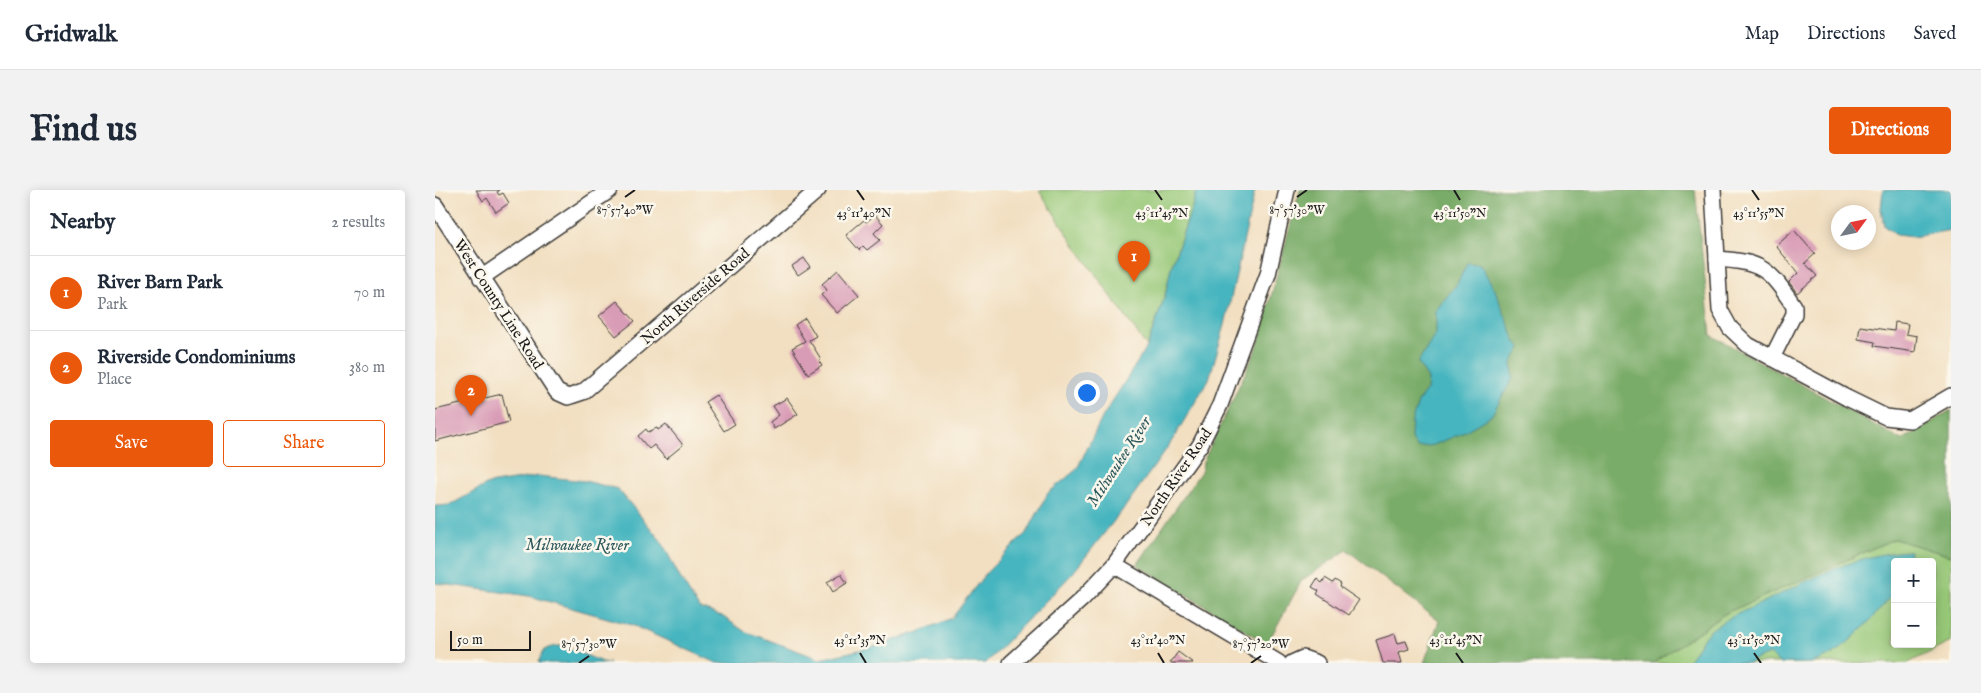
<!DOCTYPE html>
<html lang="en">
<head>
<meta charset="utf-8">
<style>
  body { margin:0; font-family:"IM FELL English",serif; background:#f2f2f3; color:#1f2937 }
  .controls { position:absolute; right:15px; bottom:15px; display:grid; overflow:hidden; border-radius:5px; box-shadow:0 2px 12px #0003 }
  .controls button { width:45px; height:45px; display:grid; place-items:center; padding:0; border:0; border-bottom:1px solid #e0e1e3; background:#fff; color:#1f2937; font:25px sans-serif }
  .compass { position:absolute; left:1396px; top:15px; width:45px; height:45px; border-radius:50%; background:#fff; box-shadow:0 2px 12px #0003; rotate:57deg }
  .scale { position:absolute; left:15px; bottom:12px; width:81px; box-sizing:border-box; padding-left:5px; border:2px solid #1c1c1c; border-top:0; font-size:14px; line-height:18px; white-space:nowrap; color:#1c1c1c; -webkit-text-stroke:4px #fbf7ec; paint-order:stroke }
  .you { position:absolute; left:651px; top:202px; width:18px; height:18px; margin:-12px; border:4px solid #fff; border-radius:50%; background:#1a73e8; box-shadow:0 0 0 8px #1a73e833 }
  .badge { display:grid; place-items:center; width:32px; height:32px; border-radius:50%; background:#ea580c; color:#fff; font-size:16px; font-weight:700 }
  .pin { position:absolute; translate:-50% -41px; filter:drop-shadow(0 1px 2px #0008) }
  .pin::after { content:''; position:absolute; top:26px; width:18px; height:15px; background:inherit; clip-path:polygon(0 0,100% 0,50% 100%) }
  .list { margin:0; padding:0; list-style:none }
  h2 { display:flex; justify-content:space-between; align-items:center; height:65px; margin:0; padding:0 20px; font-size:21px }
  h2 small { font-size:16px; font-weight:400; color:#747a83 }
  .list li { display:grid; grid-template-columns:32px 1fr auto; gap:15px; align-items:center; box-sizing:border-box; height:75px; padding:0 20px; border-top:1px solid #e0e1e3 }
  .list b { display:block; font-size:19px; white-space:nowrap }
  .list p { margin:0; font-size:16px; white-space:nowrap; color:#747a83 }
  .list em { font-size:16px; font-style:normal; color:#747a83 }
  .actions { display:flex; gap:10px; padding:15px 20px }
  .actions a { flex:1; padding:11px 0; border:1px solid #ea580c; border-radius:5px; text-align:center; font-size:18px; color:#ea580c }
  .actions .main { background:#ea580c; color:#fff }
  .map { position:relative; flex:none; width:1516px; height:473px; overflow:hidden; border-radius:5px }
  header { display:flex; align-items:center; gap:30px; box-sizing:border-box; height:70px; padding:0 25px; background:#fff; border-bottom:1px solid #e0e1e3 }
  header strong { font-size:24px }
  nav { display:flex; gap:28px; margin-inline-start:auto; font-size:18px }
  .intro { display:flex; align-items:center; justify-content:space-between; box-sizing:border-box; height:120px; padding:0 30px }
  h1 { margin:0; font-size:35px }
  .button { padding:12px 22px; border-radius:5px; background:#ea580c; color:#fff; font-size:18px; font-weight:700 }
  main { display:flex; gap:30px; padding:0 30px }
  aside { flex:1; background:#fff; border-radius:5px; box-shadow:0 2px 12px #0003 }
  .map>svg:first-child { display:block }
</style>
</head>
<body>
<header>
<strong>Gridwalk</strong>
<nav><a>Map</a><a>Directions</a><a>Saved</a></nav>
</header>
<div class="intro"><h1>Find us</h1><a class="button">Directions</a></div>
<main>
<aside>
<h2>Nearby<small>2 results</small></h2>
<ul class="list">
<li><span class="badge">1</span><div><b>River Barn Park</b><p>Park</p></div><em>70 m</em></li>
<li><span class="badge">2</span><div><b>Riverside Condominiums</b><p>Place</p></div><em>380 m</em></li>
</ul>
<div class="actions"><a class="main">Save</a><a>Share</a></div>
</aside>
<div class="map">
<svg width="1516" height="473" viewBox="0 0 1516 473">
  <rect width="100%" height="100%" fill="#fbf7ec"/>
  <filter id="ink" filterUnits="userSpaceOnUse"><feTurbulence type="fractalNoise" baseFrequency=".02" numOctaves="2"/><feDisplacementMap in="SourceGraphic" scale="10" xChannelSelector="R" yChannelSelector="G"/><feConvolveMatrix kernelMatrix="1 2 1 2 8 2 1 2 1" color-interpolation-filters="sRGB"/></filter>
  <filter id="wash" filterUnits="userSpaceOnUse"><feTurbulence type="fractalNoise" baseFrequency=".0096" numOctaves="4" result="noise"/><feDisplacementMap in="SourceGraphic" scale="20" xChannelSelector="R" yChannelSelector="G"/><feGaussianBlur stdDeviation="1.12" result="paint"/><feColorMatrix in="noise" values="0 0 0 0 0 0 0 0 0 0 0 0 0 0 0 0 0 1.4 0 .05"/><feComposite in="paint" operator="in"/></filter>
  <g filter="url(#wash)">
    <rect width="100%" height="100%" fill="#f2dfc1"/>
    <g fill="#97c877" stroke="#5a724a" fill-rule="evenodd">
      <path d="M604 0H761L758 14 736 78 730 106 712 157 637 51Z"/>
      <path d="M1459 349 1516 366V452L1473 473H1218L1291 423ZM1460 372H1497V454H1460Z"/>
    </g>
    <path fill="#79ac68" stroke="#4a6442" d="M865 0H1260L1276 145 1467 250 1516 220V366L1459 349 1291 423 1218 473H989L1004 431 912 360 867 390 832 454 702 375 767 280 768 272 822 158Z"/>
    <g fill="#46b5bf" stroke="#31686e">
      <path d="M761 0H820L790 135 774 189 735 254 690 317 637 384 551 473H282L197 435 94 406 0 393V316L15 315 53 294 104 286 150 291 183 299 227 352 244 386 264 418 287 426 309 441 385 469 437 457 481 443 517 428 550 384 593 341 613 303 642 279 668 226 712 157 730 106 736 78 758 14Z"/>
      <path d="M1448 0H1516V40L1478 47 1461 45 1449 36 1446 19Z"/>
      <path d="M1032 73 1045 74 1060 100 1080 151 1086 158 1077 172 1078 188 1056 226 1025 244 999 255 982 257 976 248 977 230 984 210 992 200 993 189 983 173 1001 143V120L1022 94Z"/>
      <path d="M1475 361 1474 372H1460V402C1438 426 1408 467 1375 473 1366 473 1354 473 1344 473L1335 464 1318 470 1315 473H1252C1260 463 1267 447 1277 439 1296 425 1318 418 1339 407 1382 386 1425 363 1475 361Z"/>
      <path d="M123 456H129L167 472 175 473H104C106 461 111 457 123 456Z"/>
    </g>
    <g id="blocks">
      <g fill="#d99cb6">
        <path d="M41 0H65L62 2 64 5 68 3 74 13 61 22 52 8 48 11Z"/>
        <path d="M440 25 448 34 439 43 445 50 432 60 428 56 424 60 411 45 429 30 431 32Z"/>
        <path d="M1359 40 1380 64 1370 73 1382 86 1362 103 1354 92 1363 83 1341 56Z"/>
        <path d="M369 68 375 77 363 85 357 76Z"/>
        <path d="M403 80 424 105 402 123 386 105 392 100 387 94Z"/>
        <path d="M182 111 200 131 181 146 164 126Z"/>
        <path d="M370 128 381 146 374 150 386 169 384 170 387 175 373 184 357 158 370 151 360 135Z"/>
        <path d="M1460 132 1473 134 1471 144 1482 146 1480 162 1439 156 1440 152 1423 149 1425 136 1459 141Z"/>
        <path d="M67 204 74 232 0 251V220Z"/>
        <path d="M281 205 300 234 289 241 270 212Z"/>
        <path d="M352 208 363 224 339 239 335 232 344 225 338 216Z"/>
        <path d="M231 234 248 255 231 269 219 255 214 259 203 246 211 239 213 242 222 238 223 240Z"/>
        <path d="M406 384 412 393 398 402 392 392Z"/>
        <path d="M890 388 898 393 900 390 906 394 905 397 924 410 914 425 882 404 884 401 877 397 882 389 887 393Z"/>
        <path d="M960 444 963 453 971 451 974 459 964 462 967 473H948L941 450Z"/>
        <path d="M743 462 758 473H735Z"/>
      </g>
    </g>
  </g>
  <g filter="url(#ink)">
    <use href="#blocks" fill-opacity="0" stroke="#3c3935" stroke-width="1"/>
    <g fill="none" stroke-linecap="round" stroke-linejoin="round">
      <defs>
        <g id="minor">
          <path d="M1278 0 1285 120 1295 138 1313 155 1412 208 1451 227 1475 230 1516 206"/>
          <path d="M0 15 122 202 133 207 148 202 383 0"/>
          <path d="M1282 69C1328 72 1334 79 1359 116V124L1337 168"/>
          <path d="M46 88 175 0"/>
          <path d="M679 375 844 473"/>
          <path d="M576 473 647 409 679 375 765 255 785 215 833 84 852 0"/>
          <path d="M857 473 868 468 882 473"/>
        </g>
      </defs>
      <use href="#minor" stroke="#3c3935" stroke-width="18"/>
      <use href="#minor" stroke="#fff" stroke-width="15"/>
    </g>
  </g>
  <path fill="none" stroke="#1c1c1c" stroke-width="2" d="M422 0 429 10M720 0 727 10M1019 0 1025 10M1317 0 1324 10M190 7 200 0M862 7 872 0M425 463 431 473M723 463 729 473M1021 463 1028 473M1319 463 1326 473M144 473 154 466M816 473 826 466"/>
  <g text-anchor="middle" stroke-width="5" stroke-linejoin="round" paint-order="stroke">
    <g font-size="15" fill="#1c1c1c" stroke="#fbf7ec">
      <text transform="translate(260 106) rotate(-41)" y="5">North Riverside Road</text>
      <text transform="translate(64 114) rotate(57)" y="5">West County Line Road</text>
      <text transform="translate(741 287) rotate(-56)" y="5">North River Road</text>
    </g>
    <g font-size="16" font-style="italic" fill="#2d595d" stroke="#fbf7ec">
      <text transform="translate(683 271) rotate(-57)" y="6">Milwaukee River</text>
      <text x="142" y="360">Milwaukee River</text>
    </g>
  </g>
  <g font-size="12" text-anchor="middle" fill="#1c1c1c" stroke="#fbf7ec" stroke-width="5" stroke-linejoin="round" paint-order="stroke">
    <text x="190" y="24">87°57'40"W</text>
    <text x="862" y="24">87°57'30"W</text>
    <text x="429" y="27">43°11'40"N</text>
    <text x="1025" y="27">43°11'50"N</text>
    <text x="727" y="27">43°11'45"N</text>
    <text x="1324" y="27">43°11'55"N</text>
    <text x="425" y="454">43°11'35"N</text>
    <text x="723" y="454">43°11'40"N</text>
    <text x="1021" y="454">43°11'45"N</text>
    <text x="1319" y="454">43°11'50"N</text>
    <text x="154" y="458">87°57'30"W</text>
    <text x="826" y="458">87°57'20"W</text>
  </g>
</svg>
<div class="controls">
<button>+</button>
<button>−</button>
</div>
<svg class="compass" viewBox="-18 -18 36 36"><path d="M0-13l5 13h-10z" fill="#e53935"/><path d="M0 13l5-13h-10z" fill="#747a83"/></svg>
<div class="scale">50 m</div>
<div class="you"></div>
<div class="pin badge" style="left:699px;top:92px">1</div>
<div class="pin badge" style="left:36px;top:226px">2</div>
</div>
</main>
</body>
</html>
